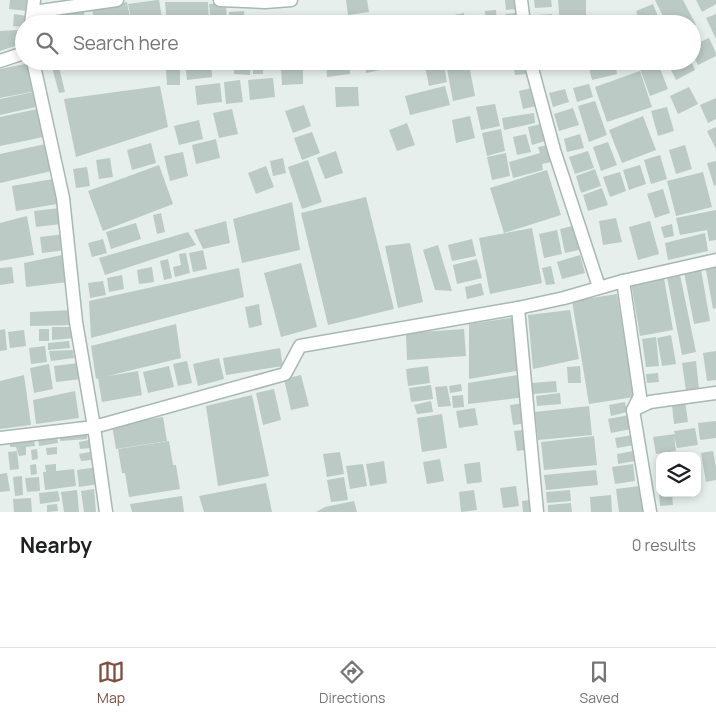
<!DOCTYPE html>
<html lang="en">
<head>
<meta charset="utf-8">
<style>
  body { margin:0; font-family:Manrope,sans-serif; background:#f6f6f6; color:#202124 }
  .controls { position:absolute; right:15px; bottom:15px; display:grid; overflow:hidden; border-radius:10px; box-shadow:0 2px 8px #0003 }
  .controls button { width:45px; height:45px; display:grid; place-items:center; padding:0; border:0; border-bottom:1px solid #e0e0e0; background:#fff; color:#202124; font:25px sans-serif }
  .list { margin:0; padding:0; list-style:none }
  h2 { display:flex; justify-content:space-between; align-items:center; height:65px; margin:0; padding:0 20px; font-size:21px }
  h2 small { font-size:16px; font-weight:400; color:#757577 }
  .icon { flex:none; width:28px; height:28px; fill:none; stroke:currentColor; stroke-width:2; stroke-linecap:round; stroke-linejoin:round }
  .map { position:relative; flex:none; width:716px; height:512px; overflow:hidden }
  .search { position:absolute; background:#fff; box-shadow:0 2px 8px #0003; left:15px; right:15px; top:15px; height:55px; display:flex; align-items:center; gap:12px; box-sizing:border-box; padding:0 18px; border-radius:28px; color:#757577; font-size:19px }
  .sheet { height:135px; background:#fff }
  nav { display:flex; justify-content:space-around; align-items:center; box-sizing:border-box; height:70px; border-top:1px solid #e0e0e0; background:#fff; font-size:14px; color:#757577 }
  nav a { display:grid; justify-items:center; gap:2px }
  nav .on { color:#7f4e3f }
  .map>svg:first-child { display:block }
</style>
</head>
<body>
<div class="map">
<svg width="716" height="512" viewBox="0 0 716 512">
  <rect width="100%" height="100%" fill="#e6efeb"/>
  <g fill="#bbcac4">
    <path d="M10 0H27V11L9 9Z"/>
    <path d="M157 0H159L163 24H132L128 4Z"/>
    <path d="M346 0H367L369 12 348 15Z"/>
    <path d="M505 0H516L517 9 506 10Z"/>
    <path d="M534 0H551L552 7 535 8Z"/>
    <path d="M558 0H586V24H560Z"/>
    <path d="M655 0H683L696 25 692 26V24H667Z"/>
    <path d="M696 0H716V4L702 12Z"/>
    <path d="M127 2 131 24H95L92 9Z"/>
    <path d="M165 2H208L209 24H167Z"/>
    <path d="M226 3 227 24H211L209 4Z"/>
    <path d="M653 4 661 24H641L636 11Z"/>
    <path d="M496 10 497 24H486L485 11Z"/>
    <path d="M244 11 245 24H230L229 12Z"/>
    <path d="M84 12 85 24H57L56 14Z"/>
    <path d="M464 13 465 24H455L454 15Z"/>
    <path d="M516 13 517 24H506L505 14Z"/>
    <path d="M14 14 27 16 26 24H24V27L13 26Z"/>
    <path d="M552 14V24H535V15Z"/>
    <path d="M716 14V39L706 18Z"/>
    <path d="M315 15 317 24H307L305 17Z"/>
    <path d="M635 16 638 24H616Z"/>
    <path d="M295 18 296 24H274L273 21Z"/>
    <path d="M269 20V24H247V22Z"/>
    <path d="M18 30 21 44 0 51V31Z"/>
    <path d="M709 38 716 53V56L698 65 692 54V46Z"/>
    <path d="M185 61H211L212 77 187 80Z"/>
    <path d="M216 61H229V67L216 66Z"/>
    <path d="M234 61H251L250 75 234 74Z"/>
    <path d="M326 61H349L350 74 327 77Z"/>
    <path d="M364 61H378L380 70 366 73Z"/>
    <path d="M424 61H443L447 82 429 86Z"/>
    <path d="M448 61H469L470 62 449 67Z"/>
    <path d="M513 61H527L528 74 515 75Z"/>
    <path d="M543 61H561L562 66 545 69Z"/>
    <path d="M587 61H615L617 74 592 80Z"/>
    <path d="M637 61H657L668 89 650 96Z"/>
    <path d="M669 61H691L695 70 676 80 667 62Z"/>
    <rect x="253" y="62" width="10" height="12"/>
    <path d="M30 63 36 91 0 98V69Z"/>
    <path d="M58 63 65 92 59 93 51 64Z"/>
    <path d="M469 65 475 96 453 101 447 69Z"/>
    <path d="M303 67V84L282 85 281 68Z"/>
    <path d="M166 70H180V85H167Z"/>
    <path d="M640 71 652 107 607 122 595 87Z"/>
    <path d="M273 78 275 97 250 100 248 80Z"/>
    <path d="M240 80 243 102 226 104 224 82Z"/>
    <path d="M220 83 222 102 197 105 195 86Z"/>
    <path d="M589 84 593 97 577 102 573 88Z"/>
    <path d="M160 86 168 127 76 157 64 99Z"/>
    <path d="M445 86 450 105 410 115 405 96Z"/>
    <path d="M335 87H358L359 106 336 107Z"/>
    <path d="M689 87 698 104 678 114 670 96Z"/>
    <path d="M532 88 536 106 523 109 519 91Z"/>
    <path d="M565 89 569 102 553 107 549 93Z"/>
    <path d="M33 92 36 107 0 115V99Z"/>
    <path d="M716 98V119L708 123 700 105Z"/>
    <path d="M595 101 607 135 589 142 578 106Z"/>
    <path d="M495 104 500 126 481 130 476 107Z"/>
    <path d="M304 105 311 126 293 133 285 111Z"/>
    <path d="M667 107 674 131 658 136 651 111Z"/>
    <path d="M573 108 579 125 559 131 554 114Z"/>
    <path d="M37 109 43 137 0 146V117Z"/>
    <path d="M232 109 238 134 219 138 213 113Z"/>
    <path d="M534 113 535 123 504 130 502 118Z"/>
    <path d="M470 116 475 138 456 143 452 120Z"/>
    <path d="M643 116 656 150 622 163 609 130Z"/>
    <path d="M199 120 203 139 179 145 174 126Z"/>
    <path d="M407 123 415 145 397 151 389 130Z"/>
    <path d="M541 124 545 141 532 145 528 127Z"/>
    <path d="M716 127V149L707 131Z"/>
    <path d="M501 129 505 151 487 156 482 133Z"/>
    <path d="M312 132 320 153 302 160 294 138Z"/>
    <path d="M526 134 531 152 517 155 513 137Z"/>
    <path d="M580 134 584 148 567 152 564 139Z"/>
    <path d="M216 139 220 158 196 164 192 145Z"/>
    <path d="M608 142 617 165 601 171 593 147Z"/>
    <path d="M50 143 56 170 0 183V154Z"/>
    <path d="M151 143 156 163 132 170 127 150Z"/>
    <path d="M552 144 556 161 542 164 543 170 513 178 509 162 540 153 538 147Z"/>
    <path d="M685 145 692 169 676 174 669 150Z"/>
    <path d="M336 151 343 173 325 179 317 158Z"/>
    <path d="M588 151 594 168 575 174 569 157Z"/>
    <path d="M183 152 188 176 170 181 164 156Z"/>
    <path d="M506 153 510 176 492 180 487 157Z"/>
    <path d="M660 155 667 179 651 184 644 160Z"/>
    <path d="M110 158 113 177 99 179 96 160Z"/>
    <path d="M283 158 286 173 273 176 270 161Z"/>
    <path d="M308 160 322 202 302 209 288 167Z"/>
    <path d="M716 161V185L714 186 707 163Z"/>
    <path d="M159 165 173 204 103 231 88 191Z"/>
    <path d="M640 165 646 184 629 190 623 170Z"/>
    <path d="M266 166 274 187 256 194 248 173Z"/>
    <path d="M87 167 90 186 76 188 73 169Z"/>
    <path d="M595 169 601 186 581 193 576 176Z"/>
    <path d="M547 170 561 215 504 233 490 188Z"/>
    <path d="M620 172 626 191 610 197 603 177Z"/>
    <path d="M703 172 712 207 676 216 667 181Z"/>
    <path d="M53 179 57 204 16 211 12 186Z"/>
    <path d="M602 188 608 205 588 211 583 195Z"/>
    <path d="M663 189 670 213 655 218 647 194Z"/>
    <path d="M366 197 394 309 328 325 301 213Z"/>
    <path d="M292 202 300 250 242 263 233 219Z"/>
    <path d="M60 208 61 224 36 227 34 211Z"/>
    <path d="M716 210V240L709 241 707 230 680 235 676 218Z"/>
    <path d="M161 213 165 232 157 234 153 215Z"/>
    <path d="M27 216 34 255 0 261V223Z"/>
    <path d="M616 218 622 242 603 245 599 221Z"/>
    <path d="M226 221 230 243 203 249 194 230Z"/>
    <path d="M650 221 659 254 638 260 629 227Z"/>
    <path d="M136 223 141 239 111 249 106 232Z"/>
    <path d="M672 224 674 236 664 238 661 227Z"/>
    <path d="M577 225 583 249 565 253 560 229Z"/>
    <path d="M532 228 542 283 490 294 479 238Z"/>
    <path d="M557 230 562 254 544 258 539 234Z"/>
    <path d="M188 232 196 245 105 275 99 258Z"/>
    <path d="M705 233 708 251 668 260 665 243Z"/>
    <path d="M65 234 67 250 42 253 40 237Z"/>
    <path d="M103 239 107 253 92 257 88 243Z"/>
    <path d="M472 239 476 256 452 261 448 245Z"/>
    <path d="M410 243 423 302 398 308 385 246Z"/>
    <path d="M438 245 452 291 435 290 423 250Z"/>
    <path d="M203 250 207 269 193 272 189 253Z"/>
    <path d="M186 253 190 273 175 277 173 267 181 265 179 254Z"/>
    <path d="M67 254 68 282 26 287 24 263Z"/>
    <path d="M580 255 585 273 562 279 557 262Z"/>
    <path d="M168 259 172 278 164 280 160 261Z"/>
    <path d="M477 259 482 278 457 284 453 265Z"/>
    <path d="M301 263 317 327 281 337 264 273Z"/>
    <path d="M716 263V308L713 309 705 265Z"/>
    <path d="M700 264 710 321 694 324 683 267Z"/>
    <path d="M551 266 555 284 546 285 542 268Z"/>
    <path d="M12 267 14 283 0 285V268Z"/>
    <path d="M152 267 154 282 139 284 137 270Z"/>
    <path d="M239 268 244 297 91 338 89 301Z"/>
    <path d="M122 275 124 289 109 292 107 278Z"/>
    <path d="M680 275 696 352 682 355 667 277Z"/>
    <path d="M664 278 673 330 640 336 631 283Z"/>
    <path d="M103 281 106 295 90 298 88 283Z"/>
    <path d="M481 283 484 295 467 299 465 287Z"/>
    <path d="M617 294 634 397 589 404 572 301Z"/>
    <path d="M259 304 262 325 249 328 245 307Z"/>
    <path d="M74 310 75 325 30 326V312Z"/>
    <path d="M570 310 579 359 533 369 528 315Z"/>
    <path d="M517 317 522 370 469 379V324Z"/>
    <path d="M176 324 181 358 108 376 138 371 142 395 102 402 98 378 96 379 91 346Z"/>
    <path d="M52 327H73L75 338 52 340Z"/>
    <path d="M5 329 7 350 0 351V330Z"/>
    <rect x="39" y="329" width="10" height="12"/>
    <path d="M464 329 466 356 407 360 406 333Z"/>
    <path d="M24 330 26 346 10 348 8 332Z"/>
    <path d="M671 335 676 364 662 366 657 338Z"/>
    <path d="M656 337 659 366 646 367 642 339Z"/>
    <path d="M69 341 70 348 48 350V343Z"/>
    <path d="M45 346 47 362 31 364 29 348Z"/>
    <path d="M280 348 283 366 226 375 223 358Z"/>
    <path d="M73 350 74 358 51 361 49 351Z"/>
    <path d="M716 351V380L707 381 703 353Z"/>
    <path d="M219 358 224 379 198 386 193 364Z"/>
    <path d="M187 361 192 383 178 386 173 364Z"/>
    <path d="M696 361 699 389 686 391 682 363Z"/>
    <path d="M79 363 81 379 56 382 54 366Z"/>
    <path d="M49 364 53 389 34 393 30 368Z"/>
    <path d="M169 366 174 387 148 393 143 372Z"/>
    <path d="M428 366 430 383 408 386 406 369Z"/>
    <path d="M580 366 581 383H568L567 367Z"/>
    <path d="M658 373 659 382 647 383 646 374Z"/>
    <path d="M524 374 526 397 468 404V383Z"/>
    <path d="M24 375 31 425 0 429V381Z"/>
    <path d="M301 375 309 406 291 410 284 379Z"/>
    <path d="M556 381 557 392 533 394 532 383Z"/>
    <path d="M461 384 462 391 450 393 449 386Z"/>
    <path d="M431 385 433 399 411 402 409 388Z"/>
    <path d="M447 386 451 406 438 407 435 387Z"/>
    <path d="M274 389 281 420 263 425 256 393Z"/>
    <path d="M75 391 79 418 36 424 33 400Z"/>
    <path d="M560 393 561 404 537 406 536 396Z"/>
    <path d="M684 394 688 422 674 424 671 396Z"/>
    <path d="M252 395 269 476 218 486 206 406Z"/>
    <path d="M463 395 464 407 453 408 452 396Z"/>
    <path d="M431 401 433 412 417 414 414 405Z"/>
    <path d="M625 402 627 412 611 416 609 405Z"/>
    <path d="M526 403 528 423 513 425 510 405Z"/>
    <path d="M589 406 592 435 538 440 535 412Z"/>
    <path d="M475 408 478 425 459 428 456 411Z"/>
    <path d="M442 414 447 448 422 452 417 418Z"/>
    <path d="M629 415 631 429 611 433 608 419Z"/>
    <path d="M163 417 167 441 116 449 112 425Z"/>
    <path d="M716 421V438L700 440 698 423Z"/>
    <path d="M695 428 698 445 677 448 674 436 676 451 656 454 653 437 675 434 674 431Z"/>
    <path d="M530 429 532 449 517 451 514 431Z"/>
    <path d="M87 430V439L60 441V433Z"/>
    <path d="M57 434 58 443 39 446 38 437Z"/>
    <path d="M632 435 634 445 617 448 615 438Z"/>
    <path d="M594 436 597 465 544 470 541 442Z"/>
    <path d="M34 438 35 446 26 447V455L19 456 16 447H10V439Z"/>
    <path d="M89 440 90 448 80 449 79 442Z"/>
    <path d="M169 441 173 465H176L180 489 129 497 125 473H122L118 449Z"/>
    <path d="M57 447V454L47 455 46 448Z"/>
    <path d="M37 449 38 459 32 460 31 450Z"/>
    <path d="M17 451 19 469 10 470 8 452Z"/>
    <path d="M633 451 635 461 618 464 617 454Z"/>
    <path d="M713 451 716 467V480L706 482 701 453Z"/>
    <path d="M90 452 91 460 81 461 79 454Z"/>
    <path d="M340 452 344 474 327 477 323 454Z"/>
    <path d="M440 459 444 481 427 484 423 462Z"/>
    <path d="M384 461 387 483 370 486 366 464Z"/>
    <path d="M480 462 482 482 467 484 464 464Z"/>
    <path d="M36 464 37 474 31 475 30 465Z"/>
    <path d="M56 464V471L74 469 76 486 45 490 43 472H46L45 465Z"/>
    <path d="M363 464 367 486 350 489 346 466Z"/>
    <path d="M633 464 635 481 615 484 612 467Z"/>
    <path d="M97 467 99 484 79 487 77 470Z"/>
    <path d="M596 470 598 485 546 490 544 475Z"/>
    <path d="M7 473 10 491 0 492V474Z"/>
    <path d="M22 476 23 495 15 496 13 477Z"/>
    <path d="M39 477 40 491 27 492 25 478Z"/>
    <path d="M344 477 348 500 331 502 327 480Z"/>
    <path d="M266 483 272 512H204L199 496Z"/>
    <path d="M516 486 519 506 503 508 500 488Z"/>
    <path d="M640 486 643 512H619L616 489Z"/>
    <path d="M94 489 96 512H84L81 491Z"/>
    <path d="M77 490 79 512H64L61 492Z"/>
    <path d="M474 490 477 510 461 512 459 492Z"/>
    <path d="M570 490 571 501 547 503 546 492Z"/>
    <path d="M58 491 60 501 40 504 39 493Z"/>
    <path d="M659 493H672L673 505 660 506Z"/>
    <path d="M611 495 612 512H591L590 497Z"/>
    <path d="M182 496 184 512H132L130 504Z"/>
    <path d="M31 498 32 512H14L13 499Z"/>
    <path d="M538 499 539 512H523L522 501Z"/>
    <path d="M354 501 357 512H316L325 507Z"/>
    <path d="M571 503 572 512H548V505Z"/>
    <path d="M57 504 58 511 47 512V505Z"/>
  </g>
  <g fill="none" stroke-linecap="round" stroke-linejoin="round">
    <defs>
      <g id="minor">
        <path d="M220 0 265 2 291 0"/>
        <path d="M521 0 524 24"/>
        <path d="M33 12 117 0"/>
        <path d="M31 24 34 0"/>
        <path d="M0 61 24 53"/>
        <path d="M33 61 63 198 76 322 94 427 106 512"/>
        <path d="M530 61 554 150 599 287"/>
        <path d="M623 281 640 396 633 410 650 512"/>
        <path d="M518 308 537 512"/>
        <path d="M633 410 650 402 716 393"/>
        <path d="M0 438 94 427 285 374 300 346 518 308 564 298 623 281 716 260"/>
      </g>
    </defs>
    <use href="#minor" stroke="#a8b8b2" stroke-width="15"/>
    <use href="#minor" stroke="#fff" stroke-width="12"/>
  </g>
</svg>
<div class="controls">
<button><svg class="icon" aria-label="layers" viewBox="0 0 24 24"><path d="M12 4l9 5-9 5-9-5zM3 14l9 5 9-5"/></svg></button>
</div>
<div class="search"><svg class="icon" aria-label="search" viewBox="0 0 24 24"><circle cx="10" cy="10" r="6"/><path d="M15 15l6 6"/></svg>Search here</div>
</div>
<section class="sheet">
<h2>Nearby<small>0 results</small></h2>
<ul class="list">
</ul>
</section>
<nav>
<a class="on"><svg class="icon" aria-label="map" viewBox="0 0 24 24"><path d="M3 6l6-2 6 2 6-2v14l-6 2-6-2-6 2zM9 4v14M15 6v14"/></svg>Map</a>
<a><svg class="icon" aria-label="directions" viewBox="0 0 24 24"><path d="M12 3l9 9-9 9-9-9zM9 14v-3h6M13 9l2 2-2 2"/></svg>Directions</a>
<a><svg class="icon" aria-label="saved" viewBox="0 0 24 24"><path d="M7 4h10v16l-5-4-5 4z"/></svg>Saved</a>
</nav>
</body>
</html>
